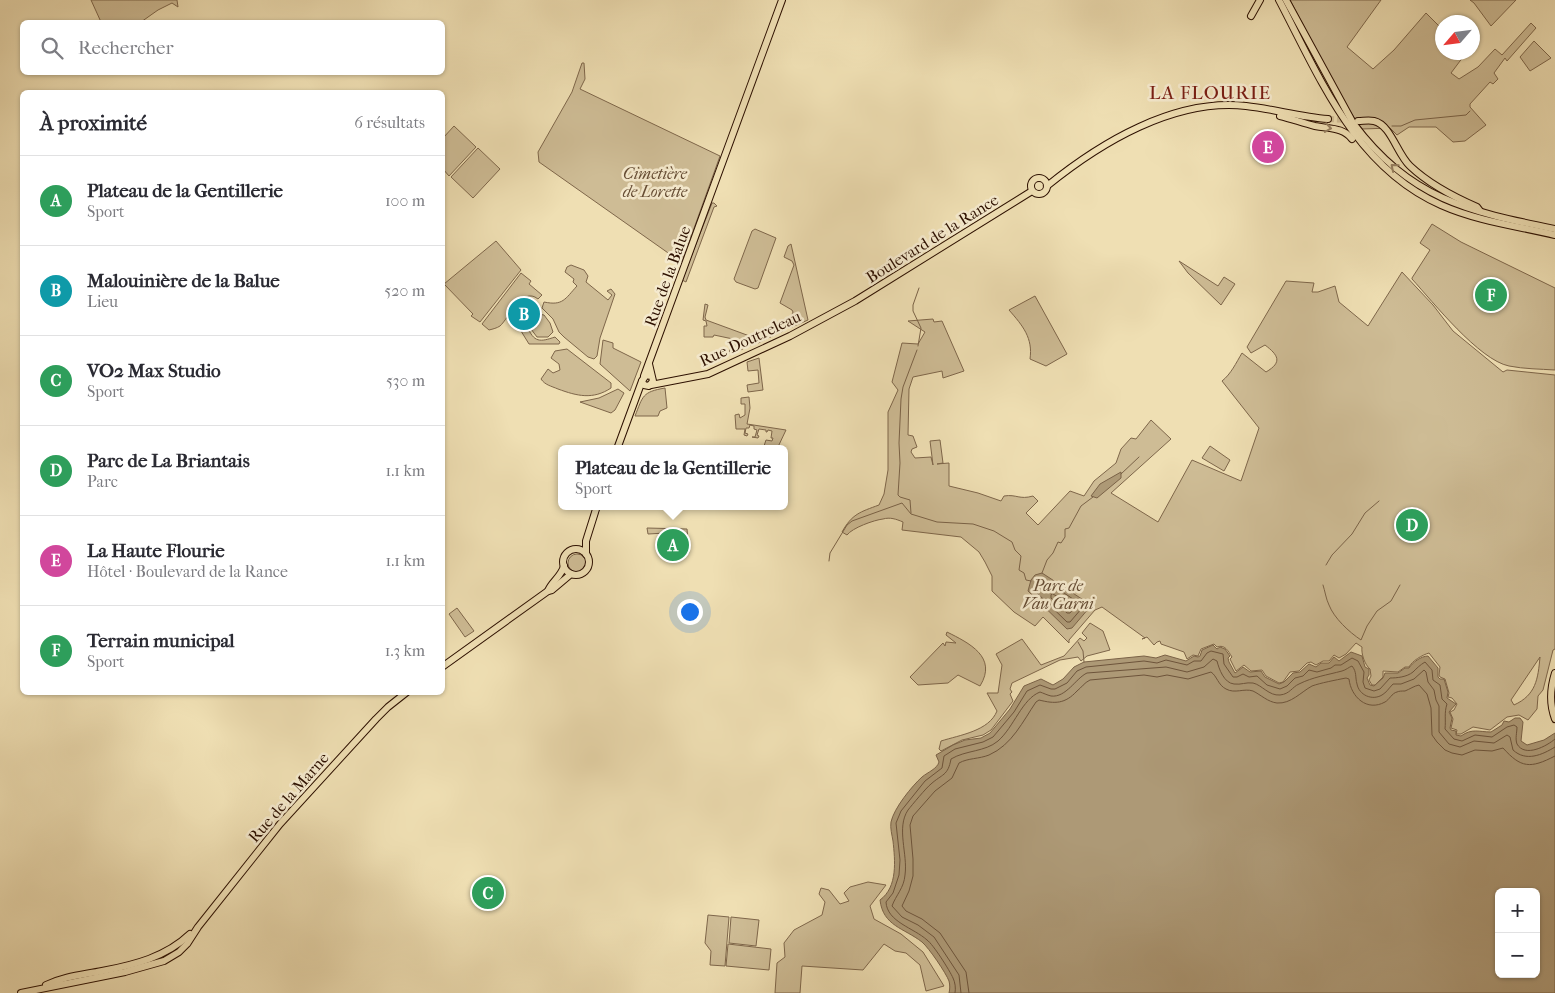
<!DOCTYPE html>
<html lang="fr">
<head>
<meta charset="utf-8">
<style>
  body { margin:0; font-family:"IM FELL French Canon",serif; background:#f2f2f3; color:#2b2b33 }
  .controls { position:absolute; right:15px; bottom:15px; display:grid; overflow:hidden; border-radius:8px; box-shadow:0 1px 4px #0004 }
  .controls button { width:45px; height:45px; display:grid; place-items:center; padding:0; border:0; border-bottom:1px solid #e1e1e2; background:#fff; color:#2b2b33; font:25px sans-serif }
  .compass { position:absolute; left:1435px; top:15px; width:45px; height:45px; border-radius:50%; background:#fff; box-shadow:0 1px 4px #0004; rotate:242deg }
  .you { position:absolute; left:689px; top:611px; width:18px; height:18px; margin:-12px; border:4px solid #fff; border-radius:50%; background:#1a73e8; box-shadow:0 0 0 8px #1a73e833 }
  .badge { display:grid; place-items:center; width:32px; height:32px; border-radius:50%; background:#8f2418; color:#fff; font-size:16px; font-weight:700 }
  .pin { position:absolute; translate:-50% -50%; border:2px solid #fff; box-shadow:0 1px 5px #0006 }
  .popup { position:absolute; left:558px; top:445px; width:230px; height:65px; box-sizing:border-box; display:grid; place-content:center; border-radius:8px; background:#fff; filter:drop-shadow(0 1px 4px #0005); font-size:16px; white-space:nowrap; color:#7c7c81 }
  .popup b { font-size:19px; color:#2b2b33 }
  .popup::after { content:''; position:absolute; left:50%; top:100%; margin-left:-10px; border:10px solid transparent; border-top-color:#fff }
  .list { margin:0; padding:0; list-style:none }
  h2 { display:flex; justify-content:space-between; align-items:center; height:65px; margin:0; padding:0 20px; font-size:21px }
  h2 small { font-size:16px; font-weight:400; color:#7c7c81 }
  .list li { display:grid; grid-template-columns:32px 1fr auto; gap:15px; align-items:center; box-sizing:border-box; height:90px; padding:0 20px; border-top:1px solid #e1e1e2 }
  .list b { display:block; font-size:19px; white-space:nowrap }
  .list p { margin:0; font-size:16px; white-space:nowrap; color:#7c7c81 }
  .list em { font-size:16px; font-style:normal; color:#7c7c81 }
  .icon { flex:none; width:28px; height:28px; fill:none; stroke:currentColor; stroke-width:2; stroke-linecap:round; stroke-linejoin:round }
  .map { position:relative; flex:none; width:1555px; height:993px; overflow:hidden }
  .search { position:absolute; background:#fff; box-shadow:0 1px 4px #0004; left:20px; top:20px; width:425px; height:55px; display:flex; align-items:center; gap:12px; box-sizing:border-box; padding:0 18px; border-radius:8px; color:#7c7c81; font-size:19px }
  .panel { position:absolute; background:#fff; box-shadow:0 1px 4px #0004; left:20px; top:90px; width:425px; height:605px; border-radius:8px }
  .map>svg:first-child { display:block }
</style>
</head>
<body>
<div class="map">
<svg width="1555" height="993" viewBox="0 0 1555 993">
  <rect width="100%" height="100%" fill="#efdfb3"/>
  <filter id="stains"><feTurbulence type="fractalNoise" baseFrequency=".004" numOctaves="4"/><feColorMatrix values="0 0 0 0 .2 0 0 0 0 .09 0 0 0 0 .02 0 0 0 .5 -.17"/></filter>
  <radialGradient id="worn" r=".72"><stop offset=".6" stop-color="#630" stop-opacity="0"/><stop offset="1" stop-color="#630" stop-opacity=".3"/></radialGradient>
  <g fill="#cebc95" stroke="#7e664a" fill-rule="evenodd">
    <path d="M91 0H177L178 7 172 3 158 10 141 22H101Z"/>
    <path d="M1290 0H1381L1347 47 1373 69 1394 50 1426 13 1442 29V52L1466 53 1451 73 1459 79 1478 67 1495 49 1502 55 1531 23 1536 28 1507 61 1505 58 1494 73 1498 79 1493 84 1490 82 1470 104V107L1486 125 1465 141 1453 142 1436 127H1409L1397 135 1390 128 1362 129 1343 101Z"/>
    <path d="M1470 0H1516L1491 26 1474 3Z"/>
    <path d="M1534 41 1551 58 1530 71 1520 57Z"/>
    <path d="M582 63H584L585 79 580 89 720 156 683 259 681 262 539 162 538 152 572 92Z"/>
    <path d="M454 126 476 147 449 176 443 169V138Z"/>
    <path d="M478 148 500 169 473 198 451 177Z"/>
    <path d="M712 203H714L717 206 714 207 686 282 682 280Z"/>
    <path d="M1432 224 1461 242 1555 288V370C1540 369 1524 369 1509 366 1479 360 1433 302 1412 279V278L1430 250 1420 243Z"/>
    <path d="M755 229 776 238 758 288 755 289 736 282 734 279 752 231Z"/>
    <path d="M496 241 521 270 480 322 471 316 473 314 444 284Z"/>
    <path d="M791 244 808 320 792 327 788 324 793 312 792 310 780 303 794 265 792 261 784 257 788 246Z"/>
    <path d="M1179 261 1218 286 1224 277 1235 284 1221 305 1188 273Z"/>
    <path d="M571 265 584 270 588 276 586 282 608 300 612 295 607 291 611 289 615 294 600 338 597 356 594 359 588 357 564 337 559 332 553 319 542 308 544 302C563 306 565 299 577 286L573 282 574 279 565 272 567 267Z"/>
    <path d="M1402 272 1433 305 1453 331 1503 372 1507 370 1555 375V649L1553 650 1543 690 1538 696 1537 709 1528 720 1519 715 1507 717 1490 730 1473 727 1461 734H1456L1457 730 1451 728 1453 719 1450 712 1454 710 1457 704 1452 698 1448 697 1449 693 1445 679 1440 677 1439 675 1440 667 1429 653C1422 655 1412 661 1409 667H1405L1398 672 1383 671V677L1375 685H1372L1369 680 1371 676 1370 669C1365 665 1361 654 1362 647L1356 643 1346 654 1339 658 1334 655 1329 661H1323L1316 665 1311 662 1307 663 1299 671 1290 672 1283 682 1279 683 1266 676 1262 670 1251 671 1244 665 1236 671 1230 659 1232 657C1228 651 1225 644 1217 647L1214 644 1201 649 1198 656 1193 655 1187 659 1184 652 1161 644 1160 641 1157 642 1154 645 1147 637 1142 639 1145 638 1102 607 1095 610 1069 640V643L1043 617 1035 626 1014 612 992 591V576L985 562 979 552 961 537 902 530 903 522C896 519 890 517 883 519 874 520 852 528 847 535L842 532C852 514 860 512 879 505L884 494 888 470V412L898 390 892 382 902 343 918 344 925 332 908 321 933 319 934 322 942 321 964 371 943 378 942 371 913 377 909 389 908 435 913 436 917 447 912 449 911 452 915 458 931 457 933 465 930 441 940 440 943 463 937 464 949 463V486L978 493 1001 501 1004 496C1017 494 1019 500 1033 496L1038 501 1026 513 1038 525 1070 491 1084 496 1094 481 1116 463 1121 449 1131 438 1136 439 1151 420 1171 439 1111 493 1158 522 1192 460 1241 481 1259 428 1222 381C1231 374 1236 363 1242 353L1266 372C1283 362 1278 355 1265 345L1251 353 1247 347 1286 281 1314 283 1312 292H1318L1335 286 1339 302 1368 326ZM1540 657C1538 679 1536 695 1514 705L1511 700Z"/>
    <path d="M521 273 531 281 529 284 542 295 538 299C522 286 509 318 500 326 497 328 493 329 489 330L482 324Z"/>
    <path d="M1035 296 1067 354 1046 366 1030 359C1033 338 1023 326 1009 310Z"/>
    <path d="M705 304 708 305 705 317 706 320 755 338 756 342 733 354 729 353 733 339 714 335 713 337H704V326H707L706 321 703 320Z"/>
    <path d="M538 314 544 315 550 323 553 332 548 337H537L531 329V321Z"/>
    <path d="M772 323 780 325 783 331 758 343 763 328 769 327Z"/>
    <path d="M527 326C534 343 540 342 555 337L560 342 559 344H529L521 331Z"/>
    <path d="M603 340 613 343V348L641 362 630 391 600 364Z"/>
    <path d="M567 349 611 383V388C593 400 577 396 558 389 551 386 545 385 541 379L548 369 553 373 560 370 559 364 551 358 555 351Z"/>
    <path d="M759 358 763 390 748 392 747 385 759 383 758 370 748 371 747 362Z"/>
    <path d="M665 388 667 408 660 411 658 416H635C643 396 642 392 665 388Z"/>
    <path d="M618 389 624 393 615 410 611 413 580 402 599 398Z"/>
    <path d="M749 397 750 408 747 424 786 430 777 449H763L766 440 772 441 773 438H771L772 431 768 430 767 432H766V430L759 429 757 435 759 436 758 438 752 437H755L757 430 754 429V426L750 425 749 428H746L745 433 748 434 747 436 744 435 745 429H736L735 415 739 414 740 418 745 415V404H741V398Z"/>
    <path d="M1210 446 1230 460 1224 471 1202 458Z"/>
    <path d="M647 528 687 529 689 553 685 557H661V535H684V532L648 534Z"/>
    <circle cx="577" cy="563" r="9"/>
    <path d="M457 608 474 631 465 637 449 614Z"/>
    <path d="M1090 623 1103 631 1110 650 1087 656 1081 661 1078 657 1060 660 1012 683 1010 689 1012 692 1010 694 1013 701 991 730 983 735 962 740 941 751 939 749 941 741C960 735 989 731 997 711L987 693H998L1002 665 996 654 1022 639 1041 665 1064 656 1080 638 1084 641 1087 638 1082 633Z"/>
    <path d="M947 632C969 643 998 657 980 686L958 675 948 683 918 685 910 677 943 643 945 646 946 642 956 643 946 635Z"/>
    <path d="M868 882 886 885 870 906 874 919 901 934 923 952 944 986 926 991 920 965 906 953 895 951 884 944 863 970 802 966 800 993H775L777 963 785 957 784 943 794 930 822 915 825 902 819 894 821 888 829 890 840 904 849 901 844 893 850 887Z"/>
    <path d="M708 915 729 917 725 966 710 965 711 951 705 943Z"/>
    <path d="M731 917 759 920 756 946 729 943Z"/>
    <path d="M728 944 771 949 769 970 726 966Z"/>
  </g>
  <g fill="#ad9976" stroke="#7a6247" fill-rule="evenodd">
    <path d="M1121 472V478L1097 498 1091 496 1100 484Z"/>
    <path d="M1042 573 1088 603 1089 608 1072 628 1067 629 1028 591 1031 580 1035 575Z"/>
    <path d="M1213 645 1217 649 1220 647 1225 649 1230 656 1228 658 1229 662 1235 673 1243 667 1250 672 1261 671 1265 677 1279 684 1284 682 1293 673 1300 672 1309 664 1316 667 1321 663H1329L1334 657 1339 661 1351 652 1362 656 1365 667 1369 669V675L1367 678 1370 685 1374 686 1383 678 1385 673H1398L1405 668H1409C1412 663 1421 656 1428 656L1438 668V677L1440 679H1444L1448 692 1447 698 1456 704 1449 712 1452 718 1450 728 1451 730 1456 731V735L1461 736C1472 728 1479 732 1491 732L1502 725 1504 721 1509 722 1515 718H1520L1523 722 1521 741 1527 745 1544 740 1555 733V993H949C950 989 950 985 949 981 946 973 929 948 922 942 904 928 883 926 880 900 898 887 895 860 893 841 892 835 890 828 891 822 894 808 912 786 922 777 928 772 937 769 939 762L936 755 953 745 965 740 981 738 990 733 1010 709 1024 686 1041 679 1053 685 1063 679 1074 667 1084 662 1144 656 1156 658 1165 655 1186 661 1194 656 1198 657 1200 656 1202 650ZM1499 892H1536V974H1499Z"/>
  </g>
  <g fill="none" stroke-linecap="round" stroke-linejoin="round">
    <g stroke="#6d543b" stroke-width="1">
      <path d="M1043 579 1082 605V608L1070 622H1067L1035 591V583L1038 580Z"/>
      <path d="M1053 594 1073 606V609L1070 613H1067L1051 598V595Z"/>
      <path d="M955 993C956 988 955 982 953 978 950 971 933 944 927 940 914 928 887 922 886 902L893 893 899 875 900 860 896 823 901 811 925 781 942 768 944 756 955 749 983 742 993 737 1014 712 1027 691 1040 685 1051 689H1055L1067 683 1077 671 1086 667 1144 661 1157 663 1166 660 1187 665 1194 661H1201L1207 653 1211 651 1223 654 1224 664 1233 677H1237L1243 674 1249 677 1257 676 1267 685 1280 689 1287 686 1295 678 1303 676 1309 670 1317 672 1331 668 1335 665H1341L1352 658 1358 661 1364 672 1363 682 1365 688 1374 691 1380 689 1390 678C1397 678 1407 677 1413 672 1417 668 1420 665 1425 662L1432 670 1433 680 1440 685 1442 699 1447 704C1444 713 1446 719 1445 729L1454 739 1462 741 1475 735 1492 737 1507 727 1514 725 1517 727C1517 732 1515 739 1517 744 1525 758 1547 746 1555 739"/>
      <path d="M961 993 959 975 934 937 918 925 902 917 892 906C896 895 904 888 905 875 908 854 896 828 908 810 912 805 926 788 931 784 942 774 948 776 951 759 966 750 985 752 998 741 1014 727 1022 699 1040 692 1043 693 1047 695 1051 696 1066 698 1076 678 1087 673L1166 667 1187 672 1204 667 1213 659 1217 661C1219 669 1224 683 1234 684 1241 685 1246 682 1253 683 1262 685 1269 696 1280 695 1290 694 1292 687 1299 684 1313 677 1327 675 1342 671 1346 670 1349 667 1352 666 1357 672 1355 677 1357 684 1359 695 1372 701 1382 695 1386 693 1389 688 1393 684H1401L1414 679 1424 670 1426 672 1428 682 1434 690 1436 700 1439 706V732L1449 744 1460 747 1474 741 1494 743 1507 735 1510 737 1513 750C1526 762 1542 755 1555 747"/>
      <path d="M969 993 966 972 940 933 922 919 906 911 902 906 909 891 913 876V859L910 825 913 816 935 791 952 778 959 763C968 758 979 759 989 755 1012 745 1023 721 1036 702L1039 700C1055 704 1065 704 1077 691 1082 687 1084 683 1090 680L1144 675 1157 677 1167 675 1188 679 1211 672C1217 676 1218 685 1226 689 1235 694 1244 688 1253 691 1261 695 1268 702 1277 703 1291 704 1301 692 1312 686 1320 683 1336 680 1346 678L1349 679C1351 697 1367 712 1385 702 1389 700 1392 693 1397 692 1399 691 1402 691 1405 691 1410 689 1414 686 1419 685L1427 694 1431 708 1432 735 1437 742 1445 750 1452 753 1462 755 1475 750 1492 751 1503 748C1521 768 1530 769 1555 756"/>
    </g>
    <g stroke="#7a6247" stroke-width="1">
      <path d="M1392 126H1401L1415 120 1466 115 1470 111"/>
      <path d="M918 346 921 328 913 311V305L919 288"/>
      <path d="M1121 474 1139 457"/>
      <path d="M911 513 910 500 900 497 898 495 900 463 899 443 901 399 903 387 917 350"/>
      <path d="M829 561 830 553 847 525 852 521 902 503 911 514 937 522 973 524 994 531 1012 542 1015 550 1021 556 1019 570 1024 573 1026 580 1031 581"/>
      <path d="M1326 565 1332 555 1352 534 1365 513 1379 501"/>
      <path d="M1042 573 1047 560 1053 553 1058 542 1061 543 1065 537V529L1069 528 1081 506 1093 497"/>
      <path d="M1323 585C1325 591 1326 599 1329 605 1334 618 1349 632 1361 640L1367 626 1377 611 1391 601 1400 585"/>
      <path d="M1078 642 1083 651 1084 662"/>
    </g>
    <path stroke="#d2c098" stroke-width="6" stroke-dasharray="6 3" stroke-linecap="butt" d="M1328 119 1349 120"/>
    <defs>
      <g id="primary">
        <path d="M1279 0C1320 78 1355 167 1441 205 1477 221 1517 226 1555 235"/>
        <path d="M1286 0 1353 123C1410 199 1467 211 1555 229"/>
        <path d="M1251 16 1260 0"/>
        <path d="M1280 116C1292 119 1303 123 1315 126 1329 129 1343 127 1352 139"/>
        <path d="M1358 121C1363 121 1369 120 1374 121 1391 125 1397 154 1410 166 1429 184 1454 197 1477 207L1480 211"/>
        <circle cx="1039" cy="186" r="8"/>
        <path d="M1047 186C1100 143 1174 98 1246 106 1274 109 1300 117 1328 119"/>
        <path d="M649 364 653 381 649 386 644 385 642 381 646 375 651 376"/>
        <path d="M644 376 782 0"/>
        <path d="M651 385 708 374 790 336 855 301 1032 191"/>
        <path d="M617 449 642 381"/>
        <circle cx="576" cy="562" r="13"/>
        <path d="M586 554V541L597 506"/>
        <path d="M548 591C551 582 561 577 564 566"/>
        <path d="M442 667 548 591 552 590 571 574"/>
        <path d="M1555 673C1550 689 1549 703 1555 719"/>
        <path d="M46 985C65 976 82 975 102 971 134 965 166 957 190 934"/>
        <path d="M21 993 125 972 164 961 179 952 187 944 198 927 280 824 376 719 388 707 407 692"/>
      </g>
    </defs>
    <use href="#primary" stroke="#2d1000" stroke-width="8"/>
    <use href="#primary" stroke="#efdfb3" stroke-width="6"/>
  </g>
  <defs><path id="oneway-chevron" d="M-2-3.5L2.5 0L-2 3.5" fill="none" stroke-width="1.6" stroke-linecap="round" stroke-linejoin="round" transform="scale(1.25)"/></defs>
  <g stroke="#988262">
    <use href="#oneway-chevron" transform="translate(1328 128) rotate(8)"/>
    <use href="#oneway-chevron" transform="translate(1394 167) rotate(-140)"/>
  </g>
  <g text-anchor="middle" stroke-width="5" stroke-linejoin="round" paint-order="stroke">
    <g font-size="16" font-style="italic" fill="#654c34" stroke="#f5eace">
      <text x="655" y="179">Cimetière<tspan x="655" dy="18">de Lorette</tspan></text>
      <text x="1058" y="591">Parc de<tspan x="1058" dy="18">Vau Garni</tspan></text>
    </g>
    <g font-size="16" fill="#2d1000" stroke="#f5eace">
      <text transform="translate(932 238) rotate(-32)" y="6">Boulevard de la Rance</text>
      <text transform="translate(667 276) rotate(-70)" y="6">Rue de la Balue</text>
      <text transform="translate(750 338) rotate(-25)" y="6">Rue Doutreleau</text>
      <text transform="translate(288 797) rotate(-49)" y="6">Rue de la Marne</text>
    </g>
    <g font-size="19" letter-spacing="1" fill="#7a1f14" stroke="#f5eace">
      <text x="1210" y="99">LA FLOURIE</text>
    </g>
  </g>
  <rect width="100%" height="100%" filter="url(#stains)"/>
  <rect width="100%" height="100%" fill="url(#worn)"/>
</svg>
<div class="controls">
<button>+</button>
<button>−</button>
</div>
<svg class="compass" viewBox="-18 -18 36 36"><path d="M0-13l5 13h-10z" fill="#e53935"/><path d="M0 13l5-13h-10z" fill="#7c7c81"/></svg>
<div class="you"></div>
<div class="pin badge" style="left:673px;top:545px;background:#2e9e5b">A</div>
<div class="popup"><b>Plateau de la Gentillerie</b>Sport</div>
<div class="pin badge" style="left:524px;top:314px;background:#0f9aa8">B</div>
<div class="pin badge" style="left:488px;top:893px;background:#2e9e5b">C</div>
<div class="pin badge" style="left:1412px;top:525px;background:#2e9e5b">D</div>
<div class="pin badge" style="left:1268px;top:147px;background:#d1479c">E</div>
<div class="pin badge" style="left:1491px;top:295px;background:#2e9e5b">F</div>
<div class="search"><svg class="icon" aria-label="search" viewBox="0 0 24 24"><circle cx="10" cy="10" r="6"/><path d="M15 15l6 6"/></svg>Rechercher</div>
<section class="panel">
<h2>À proximité<small>6 résultats</small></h2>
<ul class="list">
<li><span class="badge" style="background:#2e9e5b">A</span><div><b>Plateau de la Gentillerie</b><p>Sport</p></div><em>100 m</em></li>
<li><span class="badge" style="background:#0f9aa8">B</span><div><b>Malouinière de la Balue</b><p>Lieu</p></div><em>520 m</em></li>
<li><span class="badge" style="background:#2e9e5b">C</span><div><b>VO2 Max Studio</b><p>Sport</p></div><em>530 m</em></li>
<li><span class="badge" style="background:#2e9e5b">D</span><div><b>Parc de La Briantais</b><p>Parc</p></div><em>1.1 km</em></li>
<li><span class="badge" style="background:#d1479c">E</span><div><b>La Haute Flourie</b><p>Hôtel · Boulevard de la Rance</p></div><em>1.1 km</em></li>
<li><span class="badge" style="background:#2e9e5b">F</span><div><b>Terrain municipal</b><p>Sport</p></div><em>1.3 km</em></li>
</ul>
</section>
</div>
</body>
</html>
